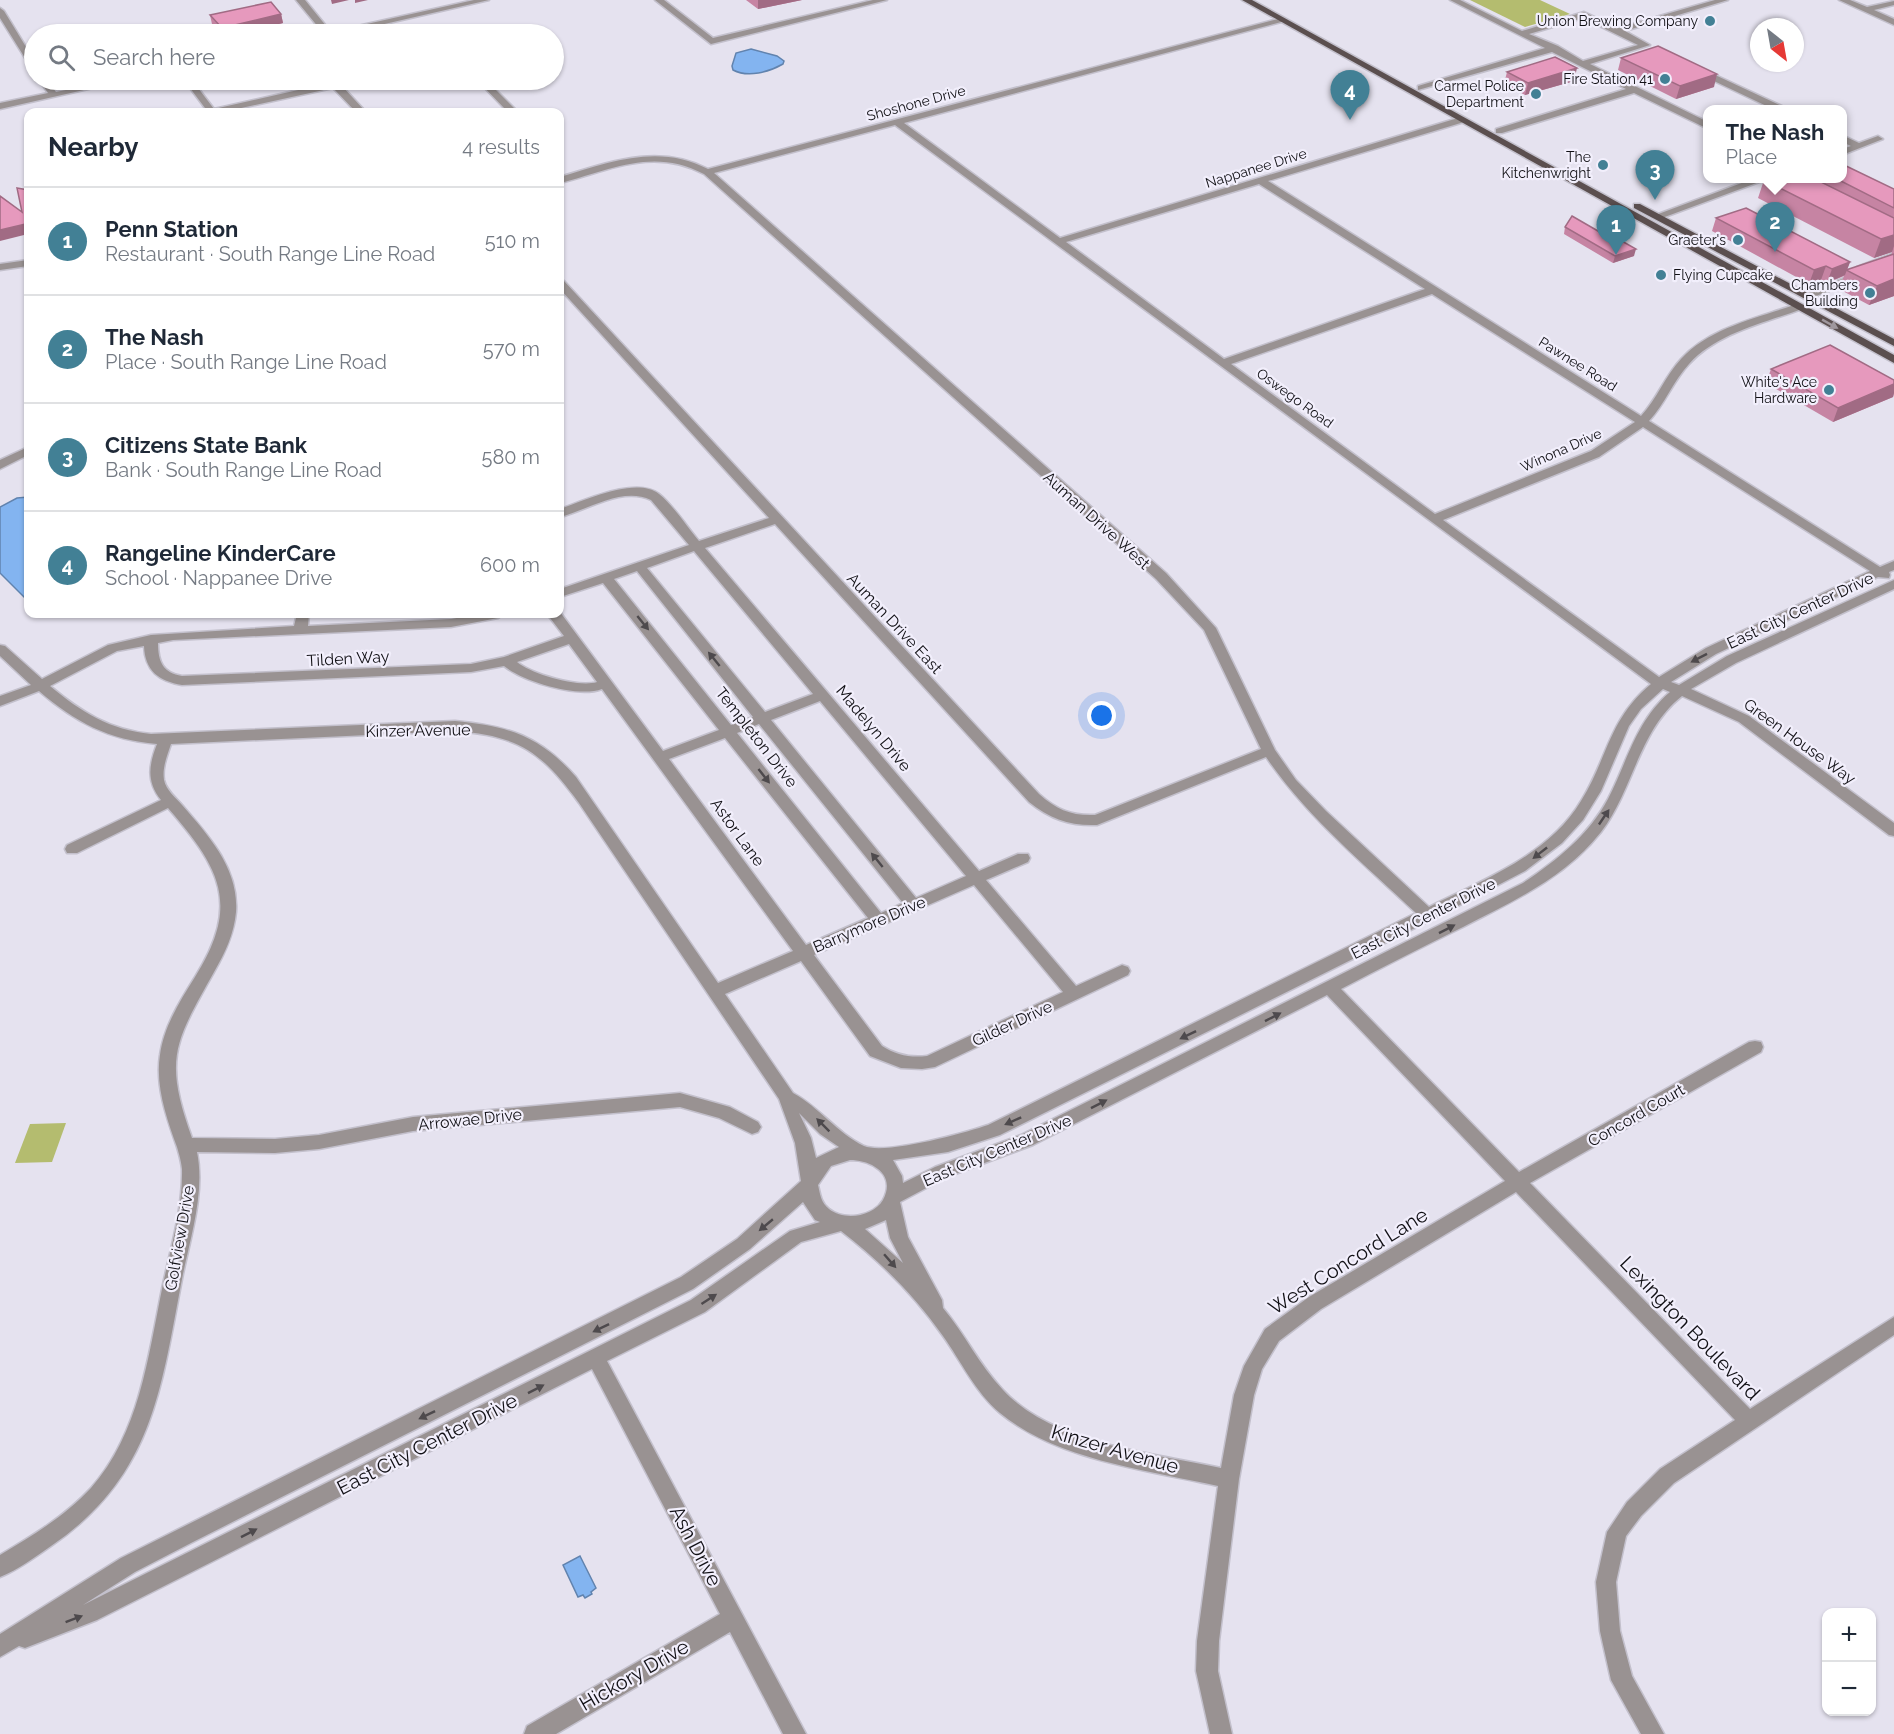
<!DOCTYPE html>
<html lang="en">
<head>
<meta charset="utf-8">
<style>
  body { margin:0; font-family:Raleway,sans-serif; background:#f6f6f7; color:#1f2937 }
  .controls { position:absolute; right:18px; bottom:18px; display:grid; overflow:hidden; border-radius:12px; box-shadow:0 2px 4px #0004 }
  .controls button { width:54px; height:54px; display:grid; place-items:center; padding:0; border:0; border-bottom:2px solid #e0e1e3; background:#fff; color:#1f2937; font:30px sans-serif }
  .compass { position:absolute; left:1750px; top:18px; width:54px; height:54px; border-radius:50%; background:#fff; box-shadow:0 2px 4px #0004; rotate:149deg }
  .you { position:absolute; left:1102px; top:716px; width:21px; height:21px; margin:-15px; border:4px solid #fff; border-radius:50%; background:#1a73e8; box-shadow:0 0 0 9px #1a73e833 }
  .badge { display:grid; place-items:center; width:39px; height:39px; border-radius:50%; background:#428095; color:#fff; font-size:20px; font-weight:700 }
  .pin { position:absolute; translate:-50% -50px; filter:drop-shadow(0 2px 3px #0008) }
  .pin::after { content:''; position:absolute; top:32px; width:21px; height:18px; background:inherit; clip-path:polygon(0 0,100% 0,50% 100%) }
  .popup { position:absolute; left:1703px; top:105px; width:144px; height:78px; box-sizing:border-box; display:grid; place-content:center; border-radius:12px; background:#fff; filter:drop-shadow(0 2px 4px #0005); font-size:20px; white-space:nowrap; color:#747a83 }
  .popup b { font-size:22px; color:#1f2937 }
  .popup::after { content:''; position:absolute; left:50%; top:100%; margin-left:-12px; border:12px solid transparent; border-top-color:#fff }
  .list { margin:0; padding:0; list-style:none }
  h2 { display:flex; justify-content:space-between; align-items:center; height:78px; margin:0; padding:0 24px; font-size:26px }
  h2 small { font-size:20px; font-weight:400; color:#747a83 }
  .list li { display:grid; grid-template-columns:39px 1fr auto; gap:18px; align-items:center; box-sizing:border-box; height:108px; padding:0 24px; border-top:2px solid #e0e1e3 }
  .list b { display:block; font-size:22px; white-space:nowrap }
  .list p { margin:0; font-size:20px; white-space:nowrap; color:#747a83 }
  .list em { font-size:20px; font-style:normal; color:#747a83 }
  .icon { flex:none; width:33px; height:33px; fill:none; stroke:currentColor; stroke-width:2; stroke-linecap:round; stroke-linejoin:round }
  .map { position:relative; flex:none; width:1894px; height:1734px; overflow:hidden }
  .search { position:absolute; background:#fff; box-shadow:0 2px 4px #0004; left:24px; top:24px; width:540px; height:66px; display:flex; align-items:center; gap:15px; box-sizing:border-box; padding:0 21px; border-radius:33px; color:#747a83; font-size:22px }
  .panel { position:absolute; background:#fff; box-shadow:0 2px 4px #0004; left:24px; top:108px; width:540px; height:510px; border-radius:12px }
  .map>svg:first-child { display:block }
</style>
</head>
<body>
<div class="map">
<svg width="1894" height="1734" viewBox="0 0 1894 1734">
  <rect width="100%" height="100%" fill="#e5e2ef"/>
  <g fill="#b4bc6f">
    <path d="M1470 0H1540L1570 14 1525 27Z"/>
    <path d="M66 1123 52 1162 15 1163 30 1124Z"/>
  </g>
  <g fill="#83b4f0" stroke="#6183ae" stroke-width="1.5">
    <path d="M751 49 777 56 784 61 783 64C769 72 748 78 733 70L732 66 736 53Z"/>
    <path d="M28 497V601L0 573V507L17 498Z"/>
    <path d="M580 1556 596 1588 591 1592 592 1594 585 1598 583 1595 578 1597 563 1565Z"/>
  </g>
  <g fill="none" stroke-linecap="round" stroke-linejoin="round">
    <defs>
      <g id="minor">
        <path d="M296 0H305L331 32 474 0H489L341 34H324Z"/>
        <path d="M655 0H664L713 38 873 0H887L711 44Z"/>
        <path d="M1450 0H1460L1522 31 1584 12 1618 28 1715 0H1728L1625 31 1650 45 1590 64 1708 122V129L1634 93 1502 133H1496V129L1626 89 1552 52 1418 90V86L1545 48ZM1583 18 1638 45 1583 61 1558 46 1529 34Z"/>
        <path d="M1839 0H1850L1867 7 1894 1V5L1874 10 1894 19V25Z"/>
        <path d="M0 8 4 11 34 60V69L30 66 0 18Z"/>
        <path d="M1278 19 1285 21 904 123 1060 238 1458 118H1464V122L1268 181 1641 416C1657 399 1665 376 1681 359 1709 328 1757 318 1794 305H1802V309C1764 323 1717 333 1689 364 1673 381 1665 404 1649 421L1880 567 1894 561V570L1889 572 1890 575 1889 578 1878 577 1716 654 1671 682 1679 685 1727 656 1894 580V589L1736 663 1691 689 1749 716 1894 823V836L1889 835 1739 722 1682 696C1638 731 1634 789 1601 832 1565 878 1513 901 1463 927 1422 947 1381 968 1341 989L1519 1172 1749 1042 1755 1041 1761 1042 1763 1047 1761 1052 1530 1183 1750 1409 1894 1317V1335L1674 1483 1641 1516 1626 1536 1616 1582 1620 1631 1632 1676 1664 1734H1641L1611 1680 1600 1631 1596 1582 1607 1532 1627 1502 1660 1469 1735 1420 1516 1192 1321 1309 1279 1341 1262 1369 1254 1395 1239 1479 1219 1641 1218 1671 1232 1734H1210L1196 1671 1197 1641 1218 1486C1147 1470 1057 1460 1000 1413 975 1392 961 1361 943 1336 915 1296 880 1261 841 1231L801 1242 705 1312 607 1361 806 1734H783L730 1632 556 1734H524L527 1726 720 1614 592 1369 97 1620 25 1648 19 1646 0 1657V1634L121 1558 681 1277 737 1239 801 1181 795 1143 779 1099 579 803C541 751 519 736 455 731L171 744C167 756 162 768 164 780 166 790 176 798 182 805 209 836 239 869 236 912 234 934 225 953 214 972 175 1042 163 1058 192 1138L275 1139 319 1135 413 1117 680 1093 730 1107 758 1122 761 1127 758 1132 752 1134 719 1118 680 1107 413 1131 319 1149 275 1153 197 1152C205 1192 191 1235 183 1274 161 1387 154 1476 51 1546 35 1557 18 1570 0 1577V1555C32 1536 65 1516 91 1488 139 1434 148 1358 162 1289 170 1250 183 1209 182 1169 181 1160 179 1154 177 1147 167 1119 155 1086 160 1055 164 1026 180 1001 195 977 241 904 220 868 168 808L77 853H67L65 849 67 845 161 800C146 781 149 765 157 744 109 740 75 722 39 691L0 706V696L31 685 0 656V645L5 646 42 679 108 645 151 635 294 626 297 614H309L308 626 451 619 479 614H504L498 618 451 627 173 640 158 643C158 662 163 673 182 676L471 664 504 657 564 636 547 614 560 612 663 751 719 730 603 583 560 597V589L689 545 651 500C622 486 588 510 560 517V509C584 501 636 476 659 494 673 505 688 528 699 541L769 518 560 289V280L564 281 1039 794C1057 810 1072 816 1095 815L1261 749 1204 630 1156 579 704 174C653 147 611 170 560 183V177C609 162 659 143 708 169ZM895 125 1651 684C1608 720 1608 758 1581 801 1549 855 1483 880 1429 907L1326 811 1296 780 1275 750 1216 628 1166 573 714 173ZM1259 184 1425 289 1224 359 1066 242ZM1432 294 1635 422 1591 451 1435 514 1231 364ZM1643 427 1870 571 1706 648 1659 677 1443 520 1599 457ZM775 524 1029 802C1050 819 1070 826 1097 825L1266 757C1307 817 1364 864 1416 913L988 1125C965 1133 885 1155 864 1146 837 1133 819 1107 793 1093L725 994 801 961 870 1056 901 1068 922 1069 935 1067 1128 975 1130 971 1128 967 1122 965 1076 986 986 880 1028 862 1030 858 1028 854H1018L979 871 705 548ZM694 551 813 694 765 712 647 568ZM637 571 753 717 731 725 614 579ZM569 644 597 682C579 688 531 674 517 662ZM144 646C145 671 159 681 182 685L471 672 504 666C524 682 578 698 602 689L793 951 718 983 576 777C540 736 509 726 455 721L151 734C110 730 81 712 50 686L117 651ZM1663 689 1670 692C1636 721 1628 760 1608 799 1589 835 1556 861 1523 883L1021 1135 935 1167 903 1183 902 1176 893 1160 948 1152 1000 1135 1433 919 1525 871 1562 843 1583 820 1601 791 1629 726 1641 709ZM820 701 966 876 916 898 771 720ZM759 724 903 903 881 913 737 733ZM725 738 868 918 806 945 669 759ZM974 885 1063 992 927 1056C910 1058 896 1055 882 1046L814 955ZM1327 995 1505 1181 1309 1297 1265 1329 1244 1366 1234 1395 1221 1468C1152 1453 1053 1444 1003 1390 979 1365 965 1334 943 1308L942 1300 908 1237 900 1202 947 1177 1033 1145ZM799 1113 820 1134 839 1147 816 1158 811 1138ZM850 1160C871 1160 897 1174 883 1200 873 1217 844 1221 829 1209 821 1203 820 1194 818 1185L831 1166ZM803 1202 815 1220 820 1222 790 1231 691 1300 83 1605 135 1572 191 1543 693 1289 750 1249ZM886 1220 890 1238 903 1263 865 1229Z"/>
        <path d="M1698 67 1786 108 1787 110H1775L1695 72 1694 70Z"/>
        <path d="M39 80H47L56 92 114 80H128L0 109V103L48 93Z"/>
        <path d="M184 80H192L214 109 329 83 327 80 337 82 361 80 360 82 342 86 366 112H356L333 88 223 112H208Z"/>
        <path d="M477 80H486L515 109 516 112H501L505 109Z"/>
        <path d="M1842 135 1859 143 1878 136 1883 139 1842 155V149L1851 146 1842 142Z"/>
        <path d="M1755 178H1770L1662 218 1653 216Z"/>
        <path d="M1894 253V260L1865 271 1857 280 1811 298H1803L1802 296 1849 276 1857 267Z"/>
        <path d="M28 260V266L0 270V264Z"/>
        <path d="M28 447V455L0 469V460Z"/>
      </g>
      <g id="major">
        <path d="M1242 0H1252L1894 355V363Z"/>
        <path d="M1634 204H1640L1894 339V346L1634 208Z"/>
      </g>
    </defs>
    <use href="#minor" stroke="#c3c0cc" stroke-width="3"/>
    <use href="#major" stroke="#c3c0cc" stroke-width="3"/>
    <use href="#minor" fill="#999292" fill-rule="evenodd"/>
    <use href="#major" fill="#5b4f4f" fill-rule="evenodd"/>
  </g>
  <g fill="#c684a3">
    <path d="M746 0H802L758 9Z"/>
    <path d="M281 14 283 23 237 34H222L212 24 210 15Z"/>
    <path d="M1621 58 1714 87 1676 99 1618 70Z"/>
    <path d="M1507 72 1574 81 1525 95 1504 84Z"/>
    <path d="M1767 178H1842L1894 189V296L1869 305 1839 289 1844 276 1827 283 1821 280 1809 284 1712 231 1716 218 1850 262 1847 270 1891 255 1892 252 1874 258 1758 198 1764 180Z"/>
    <path d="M1565 227 1634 256 1613 263 1564 234Z"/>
    <path d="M1771 369 1894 380V393L1893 397 1833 422 1766 383Z"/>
  </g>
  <g fill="#a16b84">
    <path d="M331 0H349L332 4Z"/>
    <path d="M355 0H368L355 3Z"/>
    <path d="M758 0H802L758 9Z"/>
    <path d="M281 14 283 23 237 34H224L222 28Z"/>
    <path d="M1577 68 1574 81 1525 95 1528 83Z"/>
    <path d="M1717 74 1714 87 1676 99 1680 86Z"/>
    <path d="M25 224 28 234 0 241V230Z"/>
    <path d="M1894 235V246L1892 252 1874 258 1881 239Z"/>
    <path d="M1636 249 1634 256 1613 263 1615 256Z"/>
    <path d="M1850 262 1845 275 1827 283 1832 269Z"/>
    <path d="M1826 266 1821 280 1809 284 1814 270Z"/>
    <path d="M1894 279V296L1869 305 1877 286Z"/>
    <path d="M1894 384V393L1893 397 1833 422 1838 408Z"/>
  </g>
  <g fill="#e699bd" stroke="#a16b84" stroke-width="1.5">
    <path d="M271 2 281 14 222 28 210 15Z"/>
    <path d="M1658 46 1717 74 1680 86 1621 58Z"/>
    <path d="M1555 57 1577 68 1528 83 1507 72Z"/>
    <path d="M1842 164 1894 189V208L1835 178H1842Z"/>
    <path d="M1767 178H1813L1894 218V235L1881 239 1764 180Z"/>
    <path d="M17 188 28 190V229L25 224 0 230V196L22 212Z"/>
    <path d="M1746 208 1850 262 1832 269 1826 266 1814 270 1716 218Z"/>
    <path d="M1572 216 1617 242 1620 240 1636 249 1615 256 1565 227Z"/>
    <path d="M1894 254V279L1877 286 1846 270Z"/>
    <path d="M1830 345 1894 380V384L1838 408 1771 369Z"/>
  </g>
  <defs><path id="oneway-solid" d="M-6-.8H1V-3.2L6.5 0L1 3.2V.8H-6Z" transform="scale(1.5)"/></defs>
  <use fill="#9f979d" href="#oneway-solid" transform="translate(1830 324) rotate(29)"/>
  <g fill="#4e4a4d">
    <use href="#oneway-solid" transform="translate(643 623) rotate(51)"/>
    <use href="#oneway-solid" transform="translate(1699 658) rotate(153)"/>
    <use href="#oneway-solid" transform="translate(714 659) rotate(-129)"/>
    <use href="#oneway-solid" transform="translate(764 776) rotate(52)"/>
    <use href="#oneway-solid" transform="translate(1604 817) rotate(-56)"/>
    <use href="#oneway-solid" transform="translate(1540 853) rotate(142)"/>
    <use href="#oneway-solid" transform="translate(877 860) rotate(-129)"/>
    <use href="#oneway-solid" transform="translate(1447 929) rotate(-27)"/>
    <use href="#oneway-solid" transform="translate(1273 1017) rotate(-27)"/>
    <use href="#oneway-solid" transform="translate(1188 1035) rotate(154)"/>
    <use href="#oneway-solid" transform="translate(1099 1104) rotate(-27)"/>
    <use href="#oneway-solid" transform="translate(1013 1121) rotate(156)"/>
    <use href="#oneway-solid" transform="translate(823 1125) rotate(-135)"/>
    <use href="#oneway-solid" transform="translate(766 1225) rotate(140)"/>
    <use href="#oneway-solid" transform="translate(890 1261) rotate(49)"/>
    <use href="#oneway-solid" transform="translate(709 1299) rotate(-33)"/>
    <use href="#oneway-solid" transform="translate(601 1328) rotate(154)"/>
    <use href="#oneway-solid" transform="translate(536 1389) rotate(-27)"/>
    <use href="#oneway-solid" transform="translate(427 1415) rotate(154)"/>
    <use href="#oneway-solid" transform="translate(249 1533) rotate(-27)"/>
    <use href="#oneway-solid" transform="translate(74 1619) rotate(-21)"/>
  </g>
  <g fill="#428095" stroke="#f2effc" stroke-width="2">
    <circle cx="1710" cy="21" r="6"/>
    <circle cx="1665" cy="79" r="6"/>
    <circle cx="1536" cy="94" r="6"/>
    <circle cx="1603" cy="165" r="6"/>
    <circle cx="1738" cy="240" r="6"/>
    <circle cx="1661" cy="275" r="6"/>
    <circle cx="1870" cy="293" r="6"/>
    <circle cx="1829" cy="390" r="6"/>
  </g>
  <g text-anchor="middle" stroke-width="4.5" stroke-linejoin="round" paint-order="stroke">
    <g font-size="14" fill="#111015" stroke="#f2effc" text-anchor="end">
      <text x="1698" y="26">Union Brewing Company</text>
      <text x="1653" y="84">Fire Station 41</text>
      <text x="1524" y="91">Carmel Police<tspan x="1524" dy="16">Department</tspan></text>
      <text x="1591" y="162">The<tspan x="1591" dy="16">Kitchenwright</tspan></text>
      <text x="1726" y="245">Graeter's</text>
      <text x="1673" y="280" text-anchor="start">Flying Cupcake</text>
      <text x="1858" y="290">Chambers<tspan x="1858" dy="16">Building</tspan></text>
      <text x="1817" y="387">White's Ace<tspan x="1817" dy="16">Hardware</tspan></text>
    </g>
    <g font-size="14" fill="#111015" stroke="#f2effc">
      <text transform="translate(916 103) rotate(-15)" y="5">Shoshone Drive</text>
      <text transform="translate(1256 168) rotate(-17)" y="5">Nappanee Drive</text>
      <text transform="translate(1578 364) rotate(32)" y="5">Pawnee Road</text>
      <text transform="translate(1295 398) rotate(36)" y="5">Oswego Road</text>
      <text transform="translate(1561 450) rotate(-24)" y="5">Winona Drive</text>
    </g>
    <g font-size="16" fill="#111015" stroke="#f2effc">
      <text transform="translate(1097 520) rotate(42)" y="6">Auman Drive West</text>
      <text transform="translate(1800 610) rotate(-25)" y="6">East City Center Drive</text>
      <text transform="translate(895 623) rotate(47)" y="6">Auman Drive East</text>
      <text transform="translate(348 658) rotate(-3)" y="6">Tilden Way</text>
      <text transform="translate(874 728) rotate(50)" y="6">Madelyn Drive</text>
      <text transform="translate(418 730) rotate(-1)" y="6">Kinzer Avenue</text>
      <text transform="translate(757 737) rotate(52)" y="6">Templeton Drive</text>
      <text transform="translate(1800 741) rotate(36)" y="6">Green House Way</text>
      <text transform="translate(738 832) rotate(54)" y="6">Astor Lane</text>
      <text transform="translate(1423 918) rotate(-27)" y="6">East City Center Drive</text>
      <text transform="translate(869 924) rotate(-23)" y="6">Barrymore Drive</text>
      <text transform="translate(1012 1023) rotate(-25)" y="6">Gilder Drive</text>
      <text transform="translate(1636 1115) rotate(-30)" y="6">Concord Court</text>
      <text transform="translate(470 1119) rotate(-6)" y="6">Arrowae Drive</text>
      <text transform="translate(997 1150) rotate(-23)" y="6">East City Center Drive</text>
      <text transform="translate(179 1238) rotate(-80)" y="6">Golfview Drive</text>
    </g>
    <g font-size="20" fill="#111015" stroke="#f2effc">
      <text transform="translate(1348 1261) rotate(-32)" y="7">West Concord Lane</text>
      <text transform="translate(1690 1328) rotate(46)" y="7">Lexington Boulevard</text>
      <text transform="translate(427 1444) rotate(-27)" y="7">East City Center Drive</text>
      <text transform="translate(1115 1449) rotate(16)" y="7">Kinzer Avenue</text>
      <text transform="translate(696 1546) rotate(62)" y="7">Ash Drive</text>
      <text transform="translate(634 1675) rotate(-30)" y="7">Hickory Drive</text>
    </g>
  </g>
</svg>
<div class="controls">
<button>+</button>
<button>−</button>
</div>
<svg class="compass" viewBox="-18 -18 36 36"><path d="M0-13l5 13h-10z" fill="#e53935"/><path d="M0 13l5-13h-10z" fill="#747a83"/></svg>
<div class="you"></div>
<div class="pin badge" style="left:1616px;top:255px">1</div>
<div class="pin badge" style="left:1775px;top:252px">2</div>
<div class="popup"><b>The Nash</b>Place</div>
<div class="pin badge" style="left:1655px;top:200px">3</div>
<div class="pin badge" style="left:1350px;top:120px">4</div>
<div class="search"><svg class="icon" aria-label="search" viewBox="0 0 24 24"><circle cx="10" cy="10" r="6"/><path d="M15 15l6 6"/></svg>Search here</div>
<section class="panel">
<h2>Nearby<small>4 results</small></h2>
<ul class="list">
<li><span class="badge">1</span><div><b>Penn Station</b><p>Restaurant · South Range Line Road</p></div><em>510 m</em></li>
<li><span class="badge">2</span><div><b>The Nash</b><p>Place · South Range Line Road</p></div><em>570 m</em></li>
<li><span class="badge">3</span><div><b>Citizens State Bank</b><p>Bank · South Range Line Road</p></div><em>580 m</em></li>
<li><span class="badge">4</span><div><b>Rangeline KinderCare</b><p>School · Nappanee Drive</p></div><em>600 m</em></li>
</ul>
</section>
</div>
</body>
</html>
